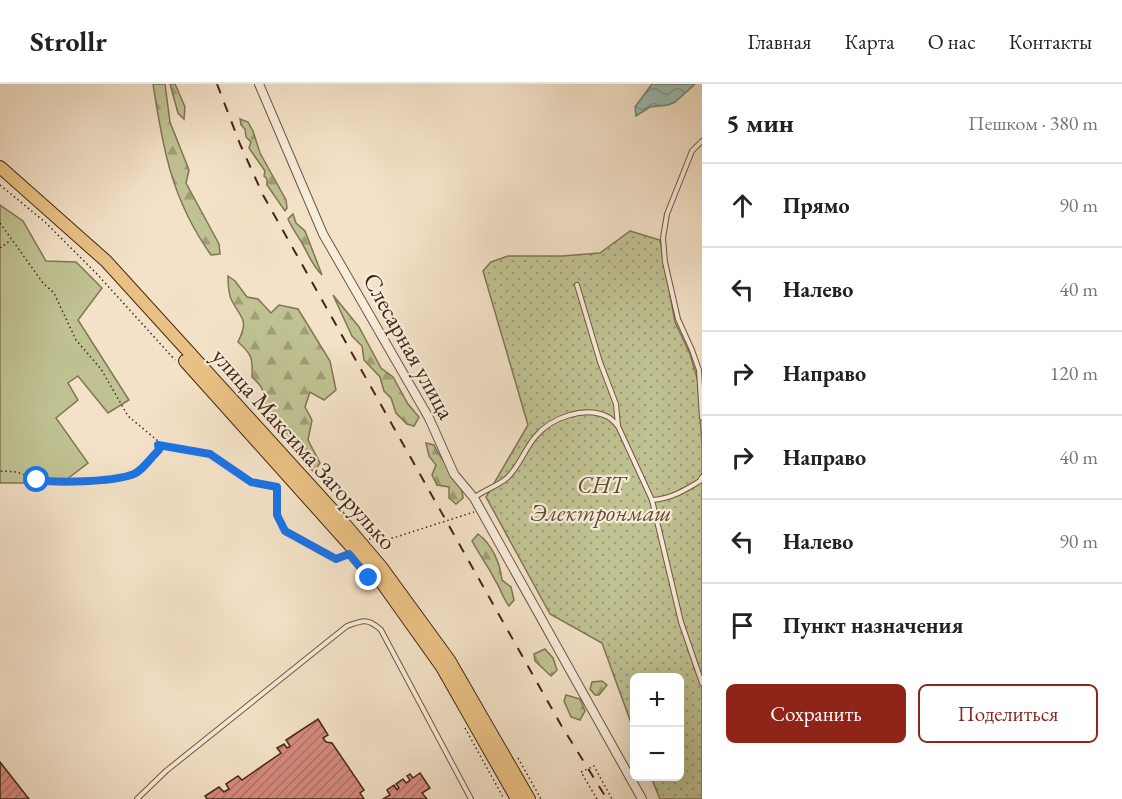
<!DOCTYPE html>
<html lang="ru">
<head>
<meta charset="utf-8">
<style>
  body { margin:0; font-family:"EB Garamond",serif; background:#f2f2f2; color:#222 }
  .controls { position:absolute; right:18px; bottom:18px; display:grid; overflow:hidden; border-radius:9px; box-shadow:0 6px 24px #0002 }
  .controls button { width:54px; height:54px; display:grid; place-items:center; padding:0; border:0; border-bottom:2px solid #e0e0e0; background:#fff; color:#222; font:30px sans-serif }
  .stop { position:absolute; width:18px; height:18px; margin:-14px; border:4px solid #1a73e8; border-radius:50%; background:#fff }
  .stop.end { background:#1a73e8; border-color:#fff; box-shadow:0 2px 6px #0008 }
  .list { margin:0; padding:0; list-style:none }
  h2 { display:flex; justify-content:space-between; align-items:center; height:78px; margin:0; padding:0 24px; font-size:26px }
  h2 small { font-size:20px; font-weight:400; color:#767676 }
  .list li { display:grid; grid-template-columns:39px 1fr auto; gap:18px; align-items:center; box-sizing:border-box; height:84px; padding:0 24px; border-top:2px solid #e0e0e0 }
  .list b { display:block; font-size:22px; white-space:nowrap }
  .list em { font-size:20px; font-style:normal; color:#767676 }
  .actions { display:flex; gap:12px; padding:18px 24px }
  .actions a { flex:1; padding:14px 0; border:2px solid #8f2418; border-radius:9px; text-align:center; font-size:21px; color:#8f2418 }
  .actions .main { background:#8f2418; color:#fff }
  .icon { flex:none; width:33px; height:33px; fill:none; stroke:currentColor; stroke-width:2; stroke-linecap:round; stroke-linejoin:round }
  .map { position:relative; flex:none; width:702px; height:715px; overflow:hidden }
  header { display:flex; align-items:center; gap:36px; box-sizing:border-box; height:84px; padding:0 30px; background:#fff; border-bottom:2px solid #e0e0e0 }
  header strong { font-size:28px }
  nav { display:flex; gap:33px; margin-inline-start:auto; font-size:21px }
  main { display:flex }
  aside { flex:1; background:#fff }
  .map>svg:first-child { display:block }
</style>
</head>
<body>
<header>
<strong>Strollr</strong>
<nav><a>Главная</a><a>Карта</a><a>О нас</a><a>Контакты</a></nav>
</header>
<main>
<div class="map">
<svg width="702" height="715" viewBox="0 0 702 715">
  <defs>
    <pattern id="forest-firs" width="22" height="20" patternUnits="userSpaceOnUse" patternTransform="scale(1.5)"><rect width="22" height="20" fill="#c0c293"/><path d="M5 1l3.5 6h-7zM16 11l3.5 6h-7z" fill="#9e9e77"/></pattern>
    <pattern id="garden-dots" width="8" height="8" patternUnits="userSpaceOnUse" patternTransform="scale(1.5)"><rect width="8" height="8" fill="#c0c293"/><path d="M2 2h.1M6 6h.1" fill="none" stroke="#9e9e77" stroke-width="1.8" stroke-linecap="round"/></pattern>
    <pattern id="water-waves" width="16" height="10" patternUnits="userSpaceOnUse" patternTransform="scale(1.5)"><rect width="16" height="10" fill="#9cbeb2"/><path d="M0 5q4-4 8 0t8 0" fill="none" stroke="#819a90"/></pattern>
    <pattern id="building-hatch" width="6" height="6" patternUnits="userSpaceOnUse" patternTransform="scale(1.5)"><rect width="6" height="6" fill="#d88b7e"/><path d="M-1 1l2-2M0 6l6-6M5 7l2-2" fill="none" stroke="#b17266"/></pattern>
  </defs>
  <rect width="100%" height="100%" fill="#f4e2c8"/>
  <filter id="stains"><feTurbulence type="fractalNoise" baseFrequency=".00333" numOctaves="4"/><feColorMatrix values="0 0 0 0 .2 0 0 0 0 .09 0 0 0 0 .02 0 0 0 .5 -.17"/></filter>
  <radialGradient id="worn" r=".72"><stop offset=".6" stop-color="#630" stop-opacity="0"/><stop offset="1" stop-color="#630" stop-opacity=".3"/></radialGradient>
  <path fill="#c0c293" stroke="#827454" stroke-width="1.5" d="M0 121 23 137 46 177 76 178 102 204 78 236 129 316 108 329 78 292 68 299 78 316 56 334 88 379 62 399H0Z"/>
  <g fill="url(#forest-firs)" stroke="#827454" stroke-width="1.5">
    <path d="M153 0H165L170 38 189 86 186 99 219 160 220 170 211 171C172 116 163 66 153 0Z"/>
    <path d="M170 0H175L185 23 184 35 178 29Z"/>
    <path d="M240 35 248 38 253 47 260 69 286 116 287 124 285 127 267 101V95L264 92 265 87 249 64 251 58 246 53 245 45 241 41Z"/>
    <path d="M293 130 296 139 305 147 322 191C312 181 310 173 303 161 298 152 293 146 288 135Z"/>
    <path d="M228 192 235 197 247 213 258 215 271 229 279 221 298 225 330 277 336 306 324 316 310 308 305 323 312 336 308 356 320 379 314 388C302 379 299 365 290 353 283 343 271 339 266 326 260 307 269 309 252 293 253 275 252 270 238 258 249 235 242 236 232 217 228 210 228 200 228 192Z"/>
    <path d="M333 211 359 243 381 284 393 293 408 320 419 333 414 342 407 340 396 329 391 314 384 307 380 293 364 276 362 262 352 252Z"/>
    <path d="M426 359 434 361C441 379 462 394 463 414L456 420 449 414V403L437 401 432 391 436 381 429 372Z"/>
    <path d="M478 450C492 460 500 479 502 496L511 503 514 516 509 522C502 513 501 505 495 496 488 482 479 470 472 457Z"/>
    <path d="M545 565 553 574 557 586 551 592 535 577 534 570Z"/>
    <path d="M602 597 607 601 599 611H595L590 605 592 598Z"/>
    <path d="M566 611 580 615 585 627 580 636 571 633 564 617Z"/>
  </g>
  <path fill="url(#garden-dots)" stroke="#827454" stroke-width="1.5" d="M630 147 660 156 675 238 690 270 698 297 702 361V715H660L651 693 680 692V594H634V647L602 559 550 530 486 413 528 341 483 187 491 178 508 172H562L600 169Z"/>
  <path fill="url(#water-waves)" stroke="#798274" stroke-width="1.5" d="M652 0H695L675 18 668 21 650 23 636 32 635 23Z"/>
  <g fill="url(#building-hatch)" stroke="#442716" stroke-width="1.5">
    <path d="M318 635 328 651 323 654 326 658 332 659 364 706 360 709 364 715H207L205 712 219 703 224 708 229 705 226 700 238 692 242 696 281 669 277 664 284 660 287 664 290 662 286 656Z"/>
    <path d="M0 678 29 715H0Z"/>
    <path d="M420 689 430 704 422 709 427 715H383L390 711 387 706 394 701 397 706 399 704 396 700 403 695 406 699 410 696 407 692 410 690 413 694Z"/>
  </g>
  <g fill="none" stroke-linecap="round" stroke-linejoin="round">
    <defs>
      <g id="service">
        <path d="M702 57 692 67 667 130 663 154 665 178 678 235 692 266 699 286 702 334"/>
        <path d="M577 201 600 278 616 320 618 342"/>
        <path d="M475 413C485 406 499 401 507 394 520 382 525 364 536 352 551 334 585 321 608 333 612 335 615 339 618 342L652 416 681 538 702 599"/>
        <path d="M652 416C671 415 685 406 700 397L702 393"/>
        <path d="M137 715 166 687 347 542C363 536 368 534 381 546L471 715"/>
      </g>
      <path id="minor" d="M259 0 323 150 429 334 454 390 474 414 642 715"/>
      <g id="primary">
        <path d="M0 83 106 177 337 431 382 484 449 576 529 715"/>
        <path d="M185 277 375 489 442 583 517 715"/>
      </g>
    </defs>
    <use href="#service" stroke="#705642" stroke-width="6"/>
    <use href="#minor" stroke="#705642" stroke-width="10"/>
    <use href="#primary" stroke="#442716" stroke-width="14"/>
    <g stroke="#442716" stroke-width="1.5" stroke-dasharray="1.5 3" stroke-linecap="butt">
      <path d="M0 101 45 138 97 190 175 276"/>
      <path d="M0 139 43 199 54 209 76 256 101 285 128 332 158 357 159 366 133 391 98 396 51 398 37 396 17 388 0 387"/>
      <path d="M0 164 11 156"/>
      <path d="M159 361 210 370 251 398 277 403V431L285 447 336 475 345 471"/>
      <path d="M369 455 393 454 474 428"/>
      <path d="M465 644 504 715"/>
      <path d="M518 674 541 715"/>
      <path d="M597 715 581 688 594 682 612 715"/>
    </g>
    <use href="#service" stroke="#f8ecdb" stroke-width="4"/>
    <use href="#minor" stroke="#f8ecdb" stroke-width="8"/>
    <use href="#primary" stroke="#eac184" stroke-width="12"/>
    <path stroke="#442716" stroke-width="2" stroke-dasharray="10 10" stroke-linecap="butt" d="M217 0 240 60 263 111 561 641 607 715"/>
  </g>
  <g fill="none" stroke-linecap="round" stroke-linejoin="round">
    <path stroke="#1a73e8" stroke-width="8" d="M37 396C58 399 110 398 131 391 141 389 151 373 159 366L158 361 210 370 251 398 277 403V431L285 447 336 475 349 470 369 494"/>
  </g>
  <g text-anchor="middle" stroke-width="4.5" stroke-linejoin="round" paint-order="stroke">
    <g font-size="24" fill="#442716" stroke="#f8ecdb">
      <text transform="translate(409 262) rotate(61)" y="8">Слесарная улица</text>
      <text transform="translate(304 365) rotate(48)" y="8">улица Максима Загорулько</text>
    </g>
    <g font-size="24" font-style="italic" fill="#634e35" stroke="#f8ecdb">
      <text x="601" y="409">СНТ<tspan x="601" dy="28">Электронмаш</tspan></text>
    </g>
  </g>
  <rect width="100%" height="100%" filter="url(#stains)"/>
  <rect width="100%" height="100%" fill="url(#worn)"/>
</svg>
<div class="controls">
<button>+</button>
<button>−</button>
</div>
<div class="stop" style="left:37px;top:396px"></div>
<div class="stop end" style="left:369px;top:494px"></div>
</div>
<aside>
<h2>5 мин<small>Пешком · 380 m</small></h2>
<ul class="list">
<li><svg class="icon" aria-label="ahead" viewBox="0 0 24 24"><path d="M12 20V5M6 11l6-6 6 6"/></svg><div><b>Прямо</b></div><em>90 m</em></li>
<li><svg class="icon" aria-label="left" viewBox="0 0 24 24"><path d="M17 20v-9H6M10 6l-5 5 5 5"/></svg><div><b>Налево</b></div><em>40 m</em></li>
<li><svg class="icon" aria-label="right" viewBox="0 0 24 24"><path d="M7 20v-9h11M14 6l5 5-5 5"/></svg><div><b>Направо</b></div><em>120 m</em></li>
<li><svg class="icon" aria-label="right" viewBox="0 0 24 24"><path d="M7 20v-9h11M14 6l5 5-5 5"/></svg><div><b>Направо</b></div><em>40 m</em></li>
<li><svg class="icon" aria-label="left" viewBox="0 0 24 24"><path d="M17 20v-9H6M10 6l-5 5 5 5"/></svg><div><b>Налево</b></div><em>90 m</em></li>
<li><svg class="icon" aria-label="arrive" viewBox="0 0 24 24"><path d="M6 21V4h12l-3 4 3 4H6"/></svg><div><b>Пункт назначения</b></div></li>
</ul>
<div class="actions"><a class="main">Сохранить</a><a>Поделиться</a></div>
</aside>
</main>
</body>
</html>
